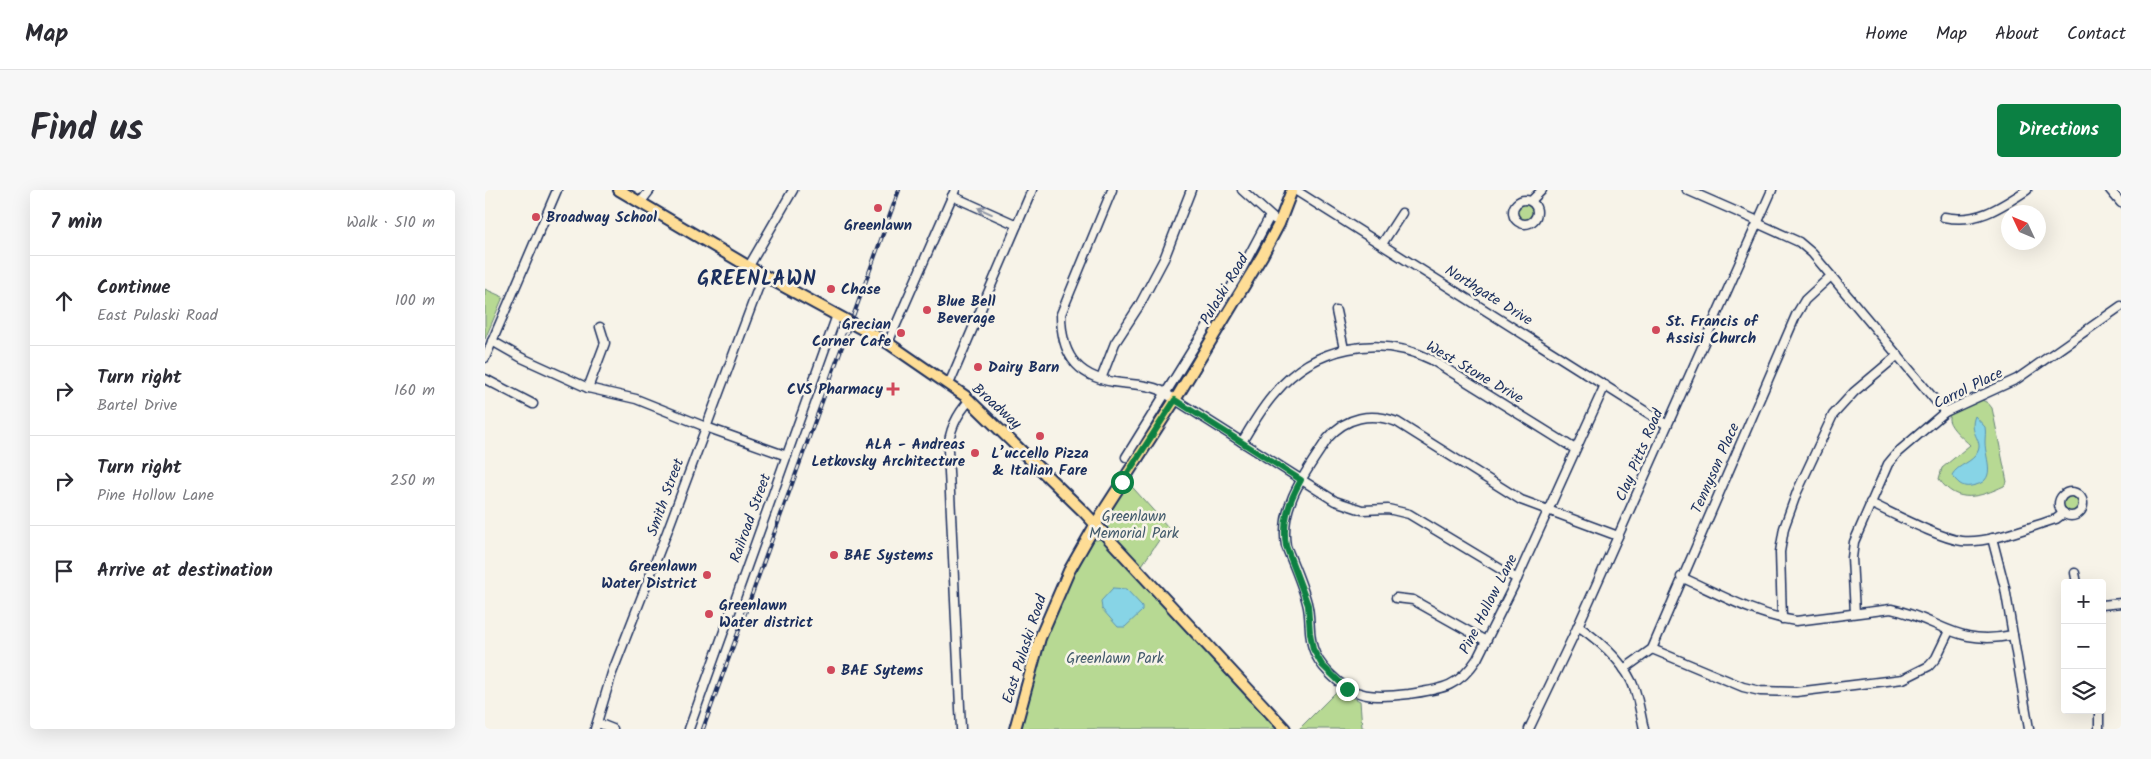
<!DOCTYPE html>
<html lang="en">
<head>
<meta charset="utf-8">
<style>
  body { margin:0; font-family:Kalam,sans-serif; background:#f7f7f7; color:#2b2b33 }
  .controls { position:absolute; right:15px; bottom:15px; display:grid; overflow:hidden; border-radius:5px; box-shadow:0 5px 20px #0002 }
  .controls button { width:45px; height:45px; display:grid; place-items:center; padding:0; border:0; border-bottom:1px solid #e1e1e2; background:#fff; color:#2b2b33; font:25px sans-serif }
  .compass { position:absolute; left:1516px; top:15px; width:45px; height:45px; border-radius:50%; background:#fff; box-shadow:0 5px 20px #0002; rotate:314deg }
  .stop { position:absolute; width:15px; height:15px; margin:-11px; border:4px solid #0b8043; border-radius:50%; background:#fff }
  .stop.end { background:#0b8043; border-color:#fff; box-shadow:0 1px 5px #0008 }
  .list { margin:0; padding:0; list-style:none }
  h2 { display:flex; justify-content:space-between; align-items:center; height:65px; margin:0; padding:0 20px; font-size:21px }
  h2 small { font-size:16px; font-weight:400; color:#7c7c81 }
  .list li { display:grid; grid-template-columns:32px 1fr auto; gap:15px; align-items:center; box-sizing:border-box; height:90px; padding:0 20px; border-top:1px solid #e1e1e2 }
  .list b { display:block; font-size:19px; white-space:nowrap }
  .list p { margin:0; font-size:16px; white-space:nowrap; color:#7c7c81 }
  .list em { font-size:16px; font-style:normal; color:#7c7c81 }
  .icon { flex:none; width:28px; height:28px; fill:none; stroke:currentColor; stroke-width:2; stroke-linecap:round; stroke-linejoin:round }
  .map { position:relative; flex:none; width:1636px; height:539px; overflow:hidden; border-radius:5px }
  header { display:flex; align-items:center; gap:30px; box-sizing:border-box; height:70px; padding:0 25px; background:#fff; border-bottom:1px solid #e1e1e2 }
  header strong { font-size:24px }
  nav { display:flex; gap:28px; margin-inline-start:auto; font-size:18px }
  .intro { display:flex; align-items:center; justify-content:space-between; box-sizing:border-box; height:120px; padding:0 30px }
  h1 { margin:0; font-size:35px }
  .button { padding:12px 22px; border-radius:5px; background:#0b8043; color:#fff; font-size:18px; font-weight:700 }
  main { display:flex; gap:30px; padding:0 30px }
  aside { flex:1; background:#fff; border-radius:5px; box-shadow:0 5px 20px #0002 }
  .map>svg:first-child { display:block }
</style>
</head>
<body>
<header>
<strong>Map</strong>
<nav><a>Home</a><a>Map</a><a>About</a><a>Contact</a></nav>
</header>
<div class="intro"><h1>Find us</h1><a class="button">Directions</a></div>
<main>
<aside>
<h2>7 min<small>Walk · 510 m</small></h2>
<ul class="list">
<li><svg class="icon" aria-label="ahead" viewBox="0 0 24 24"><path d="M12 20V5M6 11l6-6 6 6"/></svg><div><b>Continue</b><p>East Pulaski Road</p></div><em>100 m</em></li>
<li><svg class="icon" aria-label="right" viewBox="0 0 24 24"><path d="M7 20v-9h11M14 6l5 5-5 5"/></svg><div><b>Turn right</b><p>Bartel Drive</p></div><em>160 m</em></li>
<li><svg class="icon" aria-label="right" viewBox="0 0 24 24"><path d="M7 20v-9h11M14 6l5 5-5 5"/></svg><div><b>Turn right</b><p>Pine Hollow Lane</p></div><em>250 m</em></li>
<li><svg class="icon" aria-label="arrive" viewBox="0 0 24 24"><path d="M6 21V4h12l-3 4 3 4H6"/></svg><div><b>Arrive at destination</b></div></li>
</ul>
</aside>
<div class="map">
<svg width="1636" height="539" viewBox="0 0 1636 539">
  <rect width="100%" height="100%" fill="#f7f3e8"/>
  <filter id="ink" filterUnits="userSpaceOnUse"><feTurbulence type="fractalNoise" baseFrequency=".02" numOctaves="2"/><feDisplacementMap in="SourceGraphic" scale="10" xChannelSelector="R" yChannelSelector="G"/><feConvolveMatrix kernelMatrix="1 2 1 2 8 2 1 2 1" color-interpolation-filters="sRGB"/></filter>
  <g filter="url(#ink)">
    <g fill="#b7d993" stroke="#698478">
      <circle cx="1040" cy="22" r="10"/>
      <path d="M0 99 18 107 0 149Z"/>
      <path d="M1497 210 1503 213 1507 218 1522 292 1519 296C1495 307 1472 315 1454 289L1457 278 1485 255C1479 249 1466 239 1464 230 1462 219 1489 211 1497 210Z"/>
      <path d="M641 290 683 337 655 378 623 344 621 322Z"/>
      <circle cx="1586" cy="314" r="10"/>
      <path d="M617 349 793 539H536L552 475 578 403 605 351Z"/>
      <path d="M853 500 875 511 877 537 881 539H814Z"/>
    </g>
    <g fill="#87d4e6" stroke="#5c92b0">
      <path d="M1490 226 1500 237C1501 243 1500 246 1500 252 1500 270 1514 292 1486 296 1477 298 1472 292 1467 285 1473 274 1488 273 1493 261 1498 250 1483 243 1490 226Z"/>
      <path d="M628 398 641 399 657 416V421L640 437H633L617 419 616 411Z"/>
    </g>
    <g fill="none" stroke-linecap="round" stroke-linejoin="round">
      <defs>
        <g id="minor">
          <path d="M627 0 576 124C576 161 589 186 629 192 646 195 660 193 675 200L850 311 877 320 903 319 924 324 1032 389"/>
          <path d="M757 0 789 29"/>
          <path d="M810 0 1182 235"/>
          <path d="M1202 0 1273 31"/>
          <path d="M1625 0 1636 13"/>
          <path d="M467 6 532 35"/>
          <circle cx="1040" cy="22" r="12"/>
          <path d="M1046 11 1057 0"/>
          <path d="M155 13 165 0"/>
          <path d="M1459 27C1492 34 1516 17 1542 0"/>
          <path d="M1272 33 1314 52 1327 63 1460 222"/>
          <path d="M897 54 917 23"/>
          <path d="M264 76 308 0"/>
          <path d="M851 121 859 159"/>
          <path d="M7 151 37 168 103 198 151 209 221 237 302 266"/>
          <path d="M403 153 470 0"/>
          <path d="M0 168 72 0"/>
          <path d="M0 189 48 214"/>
          <path d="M616 189 630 153 654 116 679 69 706 0"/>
          <path d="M464 194 547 0"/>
          <path d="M1120 195 1032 389 992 469C973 498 956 499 924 504 890 508 869 509 844 483 837 476 831 468 828 458 823 443 826 427 822 413 817 393 808 374 801 356 794 314 822 281 843 248 861 227 886 222 912 232L1036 310 1133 346"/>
          <path d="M103 198 120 153 115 137"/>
          <path d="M757 252C767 235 777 217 791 202 829 156 894 144 947 170L1090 259"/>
          <path d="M641 267 753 86 785 26"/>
          <circle cx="1586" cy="314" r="12"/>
          <path d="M1385 313C1409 324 1454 348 1477 351 1504 354 1544 337 1571 329L1579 323"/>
          <path d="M1507 348 1520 398 1544 539"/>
          <path d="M1590 383 1592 393"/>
          <path d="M1196 387C1234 404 1270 425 1311 431L1406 419C1456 429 1470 457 1528 445"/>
          <path d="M911 408 928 410 1001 451"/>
          <path d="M1617 415 1636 413"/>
          <path d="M1370 423 1367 368 1369 352 1403 274 1413 262 1460 222 1532 189 1636 116"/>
          <path d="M1297 429 1295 362 1299 338 1312 302 1348 225 1369 202 1413 165"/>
          <path d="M1093 436C1116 452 1141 473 1150 500 1154 513 1156 526 1159 539"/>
          <path d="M1167 459 1258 497 1275 501 1311 502 1418 489 1444 476 1451 468 1464 441"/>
          <path d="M1139 479 1167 459 1311 125 1320 110 1346 86"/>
          <path d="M1614 520V539"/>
          <path d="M113 533 128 539"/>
          <path d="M110 539 127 483 182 342 278 85"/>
          <path d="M204 539 352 125"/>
          <path d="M476 539 463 260C464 241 472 224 485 210"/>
          <path d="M1044 539 1093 436 1287 0"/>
        </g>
        <g id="major">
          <path d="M134 0 278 85 403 153 480 206 600 323 800 539"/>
          <path d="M530 539 555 448 584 381 616 325 690 210 777 66 794 34 807 0"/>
        </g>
      </defs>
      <use href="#minor" stroke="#1b2f5e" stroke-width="11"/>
      <use href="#major" stroke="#1b2f5e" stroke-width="14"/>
      <use href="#minor" stroke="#f7f3e8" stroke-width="8"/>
      <use href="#major" stroke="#fedd96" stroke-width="10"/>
      <defs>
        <path id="rail" d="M218 539 414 0"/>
      </defs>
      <use href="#rail" stroke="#1b2f5e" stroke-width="4"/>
      <use href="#rail" stroke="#f7f3e8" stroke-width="2" stroke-dasharray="5.5" stroke-linecap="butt"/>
    </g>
    <defs><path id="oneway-shaft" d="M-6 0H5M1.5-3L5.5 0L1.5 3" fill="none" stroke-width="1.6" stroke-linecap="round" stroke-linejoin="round" transform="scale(1.25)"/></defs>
    <use stroke="#8991a3" href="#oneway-shaft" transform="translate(500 21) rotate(-156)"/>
  </g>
  <g fill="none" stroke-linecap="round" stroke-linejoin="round" filter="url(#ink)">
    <path stroke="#0b8043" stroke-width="6" d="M637 292 690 210 816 290C804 311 797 331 801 356L823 415 825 443 828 459 837 475 862 499"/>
  </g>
  <g fill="#d1495b" stroke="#f7f3e8" stroke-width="2">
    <circle cx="393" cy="18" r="5"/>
    <circle cx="51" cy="27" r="5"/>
    <circle cx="346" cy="99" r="5"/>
    <circle cx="442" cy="120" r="5"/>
    <circle cx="1171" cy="140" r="5"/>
    <circle cx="416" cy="143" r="5"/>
    <circle cx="493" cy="177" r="5"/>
    <path d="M405.5 191.5h5v5h5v5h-5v5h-5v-5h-5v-5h5z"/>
    <circle cx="555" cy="246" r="5"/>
    <circle cx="490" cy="263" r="5"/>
    <circle cx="349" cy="365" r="5"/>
    <circle cx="222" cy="385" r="5"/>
    <circle cx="224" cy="424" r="5"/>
    <circle cx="346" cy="480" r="5"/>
  </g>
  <g text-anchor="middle" stroke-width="5" stroke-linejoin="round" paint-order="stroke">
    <g font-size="15" font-weight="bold" fill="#1b2f5e" stroke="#f7f3e8" text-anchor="start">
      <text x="61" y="32">Broadway School</text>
      <text x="393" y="40" text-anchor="middle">Greenlawn</text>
      <text x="356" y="104">Chase</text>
      <text x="452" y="116">Blue Bell<tspan x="452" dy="17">Beverage</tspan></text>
      <text x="1181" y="136">St. Francis of<tspan x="1181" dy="17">Assisi Church</tspan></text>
      <text x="406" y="139" text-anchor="end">Grecian<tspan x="406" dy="17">Corner Cafe</tspan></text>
      <text x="503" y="182">Dairy Barn</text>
      <text x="398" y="204" text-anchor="end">CVS Pharmacy</text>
      <text x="480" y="259" text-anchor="end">ALA - Andreas<tspan x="480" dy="17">Letkovsky Architecture</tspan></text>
      <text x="555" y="268" text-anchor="middle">L’uccello Pizza<tspan x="555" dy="17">&amp; Italian Fare</tspan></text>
      <text x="359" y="370">BAE Systems</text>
      <text x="212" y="381" text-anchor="end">Greenlawn<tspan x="212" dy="17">Water District</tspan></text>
      <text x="234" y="420">Greenlawn<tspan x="234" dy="17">Water district</tspan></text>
      <text x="356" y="485">BAE Sytems</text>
    </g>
    <g font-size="15" fill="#1b2f5e" stroke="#f7f3e8">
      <text transform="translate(739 99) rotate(-59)" y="5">Pulaski Road</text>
      <text transform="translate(1004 105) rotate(32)" y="5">Northgate Drive</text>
      <text transform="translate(990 182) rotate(30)" y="5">West Stone Drive</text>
      <text transform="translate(1483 198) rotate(-26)" y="5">Carrol Place</text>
      <text transform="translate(512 216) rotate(42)" y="5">Broadway</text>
      <text transform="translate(1154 265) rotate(-67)" y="5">Clay Pitts Road</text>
      <text transform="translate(1230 278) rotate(-66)" y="5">Tennyson Place</text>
      <text transform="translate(180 307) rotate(-70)" y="5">Smith Street</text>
      <text transform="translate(265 328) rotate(-70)" y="5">Railroad Street</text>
      <text transform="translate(1003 414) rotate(-63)" y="5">Pine Hollow Lane</text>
      <text transform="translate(539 459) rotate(-72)" y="5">East Pulaski Road</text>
    </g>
    <g font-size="15" fill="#425a6b" stroke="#f7f3e8">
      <text x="649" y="331">Greenlawn<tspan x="649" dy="17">Memorial Park</tspan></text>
      <text x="630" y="473">Greenlawn Park</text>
    </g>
    <g font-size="20" font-weight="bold" letter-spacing="1" fill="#1b2f5e" stroke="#f7f3e8">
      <text x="272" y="95">GREENLAWN</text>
    </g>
  </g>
</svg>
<div class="controls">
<button>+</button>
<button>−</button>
<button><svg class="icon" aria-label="layers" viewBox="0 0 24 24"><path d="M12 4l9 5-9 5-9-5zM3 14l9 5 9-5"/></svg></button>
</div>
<svg class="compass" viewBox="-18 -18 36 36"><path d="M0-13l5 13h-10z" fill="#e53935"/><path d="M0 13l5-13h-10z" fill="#7c7c81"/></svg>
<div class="stop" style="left:637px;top:292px"></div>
<div class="stop end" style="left:862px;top:499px"></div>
</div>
</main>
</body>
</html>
